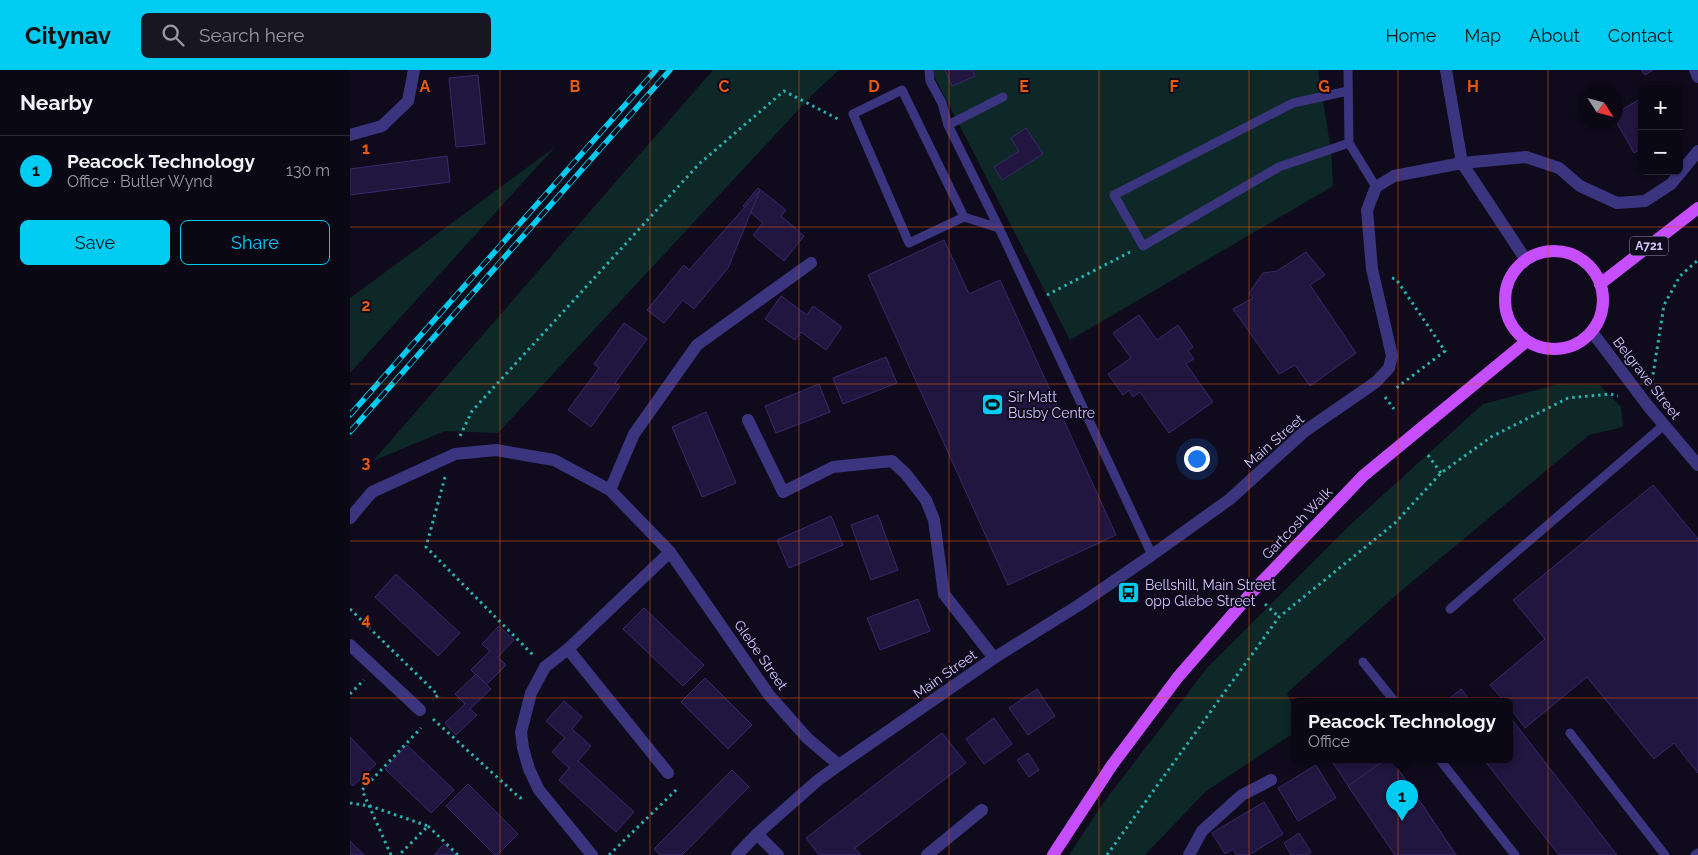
<!DOCTYPE html>
<html lang="en">
<head>
<meta charset="utf-8">
<style>
  body { margin:0; font-family:Raleway,sans-serif; background:#191623; color:#f1f3f6 }
  .controls { position:absolute; right:15px; top:15px; display:grid; overflow:hidden; border-radius:8px; box-shadow:0 1px 4px #0004 }
  .controls button { width:45px; height:45px; display:grid; place-items:center; padding:0; border:0; border-bottom:1px solid #2b2935; background:#0b0816; color:#f1f3f6; font:25px sans-serif }
  .compass { position:absolute; left:1228px; top:15px; width:45px; height:45px; border-radius:50%; background:#0b0816; box-shadow:0 1px 4px #0004; rotate:126deg }
  .you { position:absolute; left:846px; top:388px; width:18px; height:18px; margin:-12px; border:4px solid #fff; border-radius:50%; background:#1a73e8; box-shadow:0 0 0 8px #1a73e833 }
  .badge { display:grid; place-items:center; width:32px; height:32px; border-radius:50%; background:#00ccf2; color:#111; font-size:16px; font-weight:700 }
  .pin { position:absolute; translate:-50% -41px; filter:drop-shadow(0 1px 2px #0008) }
  .pin::after { content:''; position:absolute; top:26px; width:18px; height:15px; background:inherit; clip-path:polygon(0 0,100% 0,50% 100%) }
  .popup { position:absolute; left:941px; top:628px; width:222px; height:65px; box-sizing:border-box; display:grid; place-content:center; border-radius:8px; background:#0b0816; filter:drop-shadow(0 1px 4px #0005); font-size:16px; white-space:nowrap; color:#9a9aa1 }
  .popup b { font-size:19px; color:#f1f3f6 }
  .popup::after { content:''; position:absolute; left:50%; top:100%; margin-left:-10px; border:10px solid transparent; border-top-color:#0b0816 }
  .list { margin:0; padding:0; list-style:none }
  h2 { display:flex; justify-content:space-between; align-items:center; height:65px; margin:0; padding:0 20px; font-size:21px }
  h2 small { font-size:16px; font-weight:400; color:#9a9aa1 }
  .list li { display:grid; grid-template-columns:32px 1fr auto; gap:15px; align-items:center; box-sizing:border-box; height:70px; padding:0 20px; border-top:1px solid #2b2935 }
  .list b { display:block; font-size:19px; white-space:nowrap }
  .list p { margin:0; font-size:16px; white-space:nowrap; color:#9a9aa1 }
  .list em { font-size:16px; font-style:normal; color:#9a9aa1 }
  .actions { display:flex; gap:10px; padding:15px 20px }
  .actions a { flex:1; padding:11px 0; border:1px solid #00ccf2; border-radius:8px; text-align:center; font-size:18px; color:#00ccf2 }
  .actions .main { background:#00ccf2; color:#111 }
  .icon { flex:none; width:28px; height:28px; fill:none; stroke:currentColor; stroke-width:2; stroke-linecap:round; stroke-linejoin:round }
  .map { position:relative; flex:none; width:1348px; height:785px; overflow:hidden }
  header { display:flex; align-items:center; gap:30px; box-sizing:border-box; height:70px; padding:0 25px; background:#00ccf2; color:#111 }
  header strong { font-size:24px }
  nav { display:flex; gap:28px; margin-inline-start:auto; font-size:18px }
  .search { width:350px; height:45px; background:#191623; display:flex; align-items:center; gap:12px; box-sizing:border-box; padding:0 18px; border-radius:8px; color:#9a9aa1; font-size:19px }
  main { display:flex }
  aside { flex:1; background:#0b0816 }
  .map>svg:first-child { display:block }
</style>
</head>
<body>
<header>
<strong>Citynav</strong>
<div class="search"><svg class="icon" aria-label="search" viewBox="0 0 24 24"><circle cx="10" cy="10" r="6"/><path d="M15 15l6 6"/></svg>Search here</div>
<nav><a>Home</a><a>Map</a><a>About</a><a>Contact</a></nav>
</header>
<main>
<aside>
<h2>Nearby<small></small></h2>
<ul class="list">
<li><span class="badge">1</span><div><b>Peacock Technology</b><p>Office · Butler Wynd</p></div><em>130 m</em></li>
</ul>
<div class="actions"><a class="main">Save</a><a>Share</a></div>
</aside>
<div class="map">
<svg width="1348" height="785" viewBox="0 0 1348 785">
  <rect width="100%" height="100%" fill="#0f0b1d"/>
  <g fill="#0e2727">
    <path d="M363 0H489L463 24 148 363 95 361 23 391Z"/>
    <path d="M581 0H968L981 80 983 116 720 270Z"/>
    <path d="M205 77 0 303V228Z"/>
    <path d="M1209 314 1250 315 1271 337 1273 357 1239 365 1045 526 937 623 944 640V663L856 721 795 785H719L753 733 857 598 1001 454 1133 334Z"/>
  </g>
  <g fill="#21163f" stroke="#39286c">
    <path d="M595 0H622L625 6 602 16Z"/>
    <path d="M1291 0H1303L1295 5Z"/>
    <path d="M128 5 135 74 106 77 99 8Z"/>
    <path d="M1292 28V78L1284 83 1266 51V43Z"/>
    <path d="M676 58 693 84 652 110 644 97 669 81 661 68Z"/>
    <path d="M97 86 100 112 0 125V99Z"/>
    <path d="M408 118 436 140 431 146 454 166 434 191 403 165 413 153 393 136Z"/>
    <path d="M410 120 378 198 344 239 333 230 314 253 297 240 334 195 339 200Z"/>
    <path d="M594 170 619 224 650 210 766 465 658 515 518 205Z"/>
    <path d="M956 182 975 205 960 215 1006 283 960 316 945 295 929 304 883 239 903 228 899 223 913 203 927 201Z"/>
    <path d="M431 226 457 245 463 236 492 257 476 280 451 262 445 270 415 249Z"/>
    <path d="M789 245 807 270 828 255 843 277 838 281 844 289 836 294 863 332 819 363 790 322 783 327 779 320 773 325 758 304 781 288 763 263Z"/>
    <path d="M274 253 297 269 265 313 270 316 241 357 218 340 249 298 244 294Z"/>
    <path d="M536 287 547 313 493 334 483 308Z"/>
    <path d="M469 314 480 342 426 363 415 336Z"/>
    <path d="M356 342 386 413 352 427 322 357Z"/>
    <path d="M1303 415 1348 469V703L1324 673 1304 689 1237 607 1175 658 1160 638V632H1155L1140 615 1195 569 1163 530Z"/>
    <path d="M528 445 548 500 521 510 501 455Z"/>
    <path d="M481 446 493 475 439 498 427 470Z"/>
    <path d="M46 504 110 563 88 586 25 527Z"/>
    <path d="M568 529 580 561 530 580 517 548Z"/>
    <path d="M294 538 354 595 333 616 273 559Z"/>
    <path d="M149 556 164 570 148 587 156 595 136 615 121 600 140 581 132 574Z"/>
    <path d="M126 604 141 619 120 639 127 645 106 665 95 653 115 634 105 624Z"/>
    <path d="M355 608 402 655 378 679 331 632Z"/>
    <path d="M687 619 705 646 678 665 659 638Z"/>
    <path d="M1111 619 1121 632H1095Z"/>
    <path d="M214 631 232 647 222 659 241 676 228 691 284 742 266 762 209 710 219 698 202 682 215 668 196 651Z"/>
    <path d="M1160 647 1267 785H1209L1134 690H1160Z"/>
    <path d="M644 648 662 674 634 694 616 669Z"/>
    <path d="M592 663 616 693 505 778 511 785H469L456 768Z"/>
    <path d="M0 667 26 694 3 716 0 712Z"/>
    <path d="M57 675 104 720 81 743 35 699Z"/>
    <path d="M678 683 689 700 679 707 667 690Z"/>
    <path d="M981 690H1042L1106 785H1045Z"/>
    <path d="M1035 690H1042L1106 785H1045L998 716Z"/>
    <path d="M966 695 986 728 948 751 928 718Z"/>
    <path d="M382 700 399 717 332 785H310L304 779Z"/>
    <path d="M118 714 168 764 147 785H145L96 736Z"/>
    <path d="M914 732 933 764 899 785H886L883 779 875 784 862 763Z"/>
    <path d="M949 763 961 782 957 785H941L934 773Z"/>
    <path d="M0 771 14 785H0Z"/>
    <path d="M94 774 106 785H84Z"/>
  </g>
  <g fill="none" stroke-linecap="round" stroke-linejoin="round">
    <g stroke="#29b1b1" stroke-width="3" stroke-dasharray="2.5 4" stroke-linecap="butt">
      <path d="M1042 208 1046 209 1095 281 1045 319"/>
      <path d="M697 225 780 182"/>
      <path d="M1302 311 1314 235 1330 206 1348 190"/>
      <path d="M1035 327 1044 339"/>
      <path d="M110 366 122 341 349 94 434 21 488 49"/>
      <path d="M1078 385 1091 403"/>
      <path d="M95 407 76 477 183 585"/>
      <path d="M915 534 929 547"/>
      <path d="M0 539 88 625 83 630"/>
      <path d="M0 624 14 610"/>
      <path d="M83 649 170 728 174 726"/>
      <path d="M0 733 20 736 78 756 49 785"/>
      <path d="M78 756 108 785"/>
      <path d="M41 785 12 720 71 658"/>
      <path d="M259 785 326 720"/>
      <path d="M757 785 929 547 1045 453 1091 403 1141 367 1218 328 1260 324 1268 326"/>
    </g>
    <g stroke="#3b347e" stroke-width="9">
      <path d="M579 0 580 11 592 33 598 55"/>
      <path d="M998 0 999 73 1026 117"/>
      <path d="M998 21 943 33 764 125 793 176 929 97 999 73"/>
      <path d="M653 27 598 55 649 158 802 485"/>
      <path d="M614 147 552 20 503 44 559 173 614 147 649 158"/>
      <path d="M1100 539 1314 355"/>
      <path d="M1013 592 1045 632"/>
      <path d="M1220 663 1315 785"/>
      <path d="M1090 690 1165 785"/>
      <path d="M1345 785 1348 783"/>
    </g>
    <g stroke="#3b347e" stroke-width="12">
      <path d="M1096 0 1112 93 1176 190"/>
      <path d="M1345 0 1348 7"/>
      <path d="M0 65 32 56 58 31 64 0"/>
      <path d="M398 350 433 422 483 397 542 391 556 404 576 430 584 450 594 524 644 588"/>
      <path d="M260 420 284 364 347 275 461 193"/>
      <path d="M0 448 22 422 105 384 146 380 204 390 260 420 320 482 419 625 457 668 489 695"/>
      <path d="M0 575 70 640"/>
      <path d="M218 579 318 703"/>
      <path d="M407 764 428 785"/>
      <path d="M242 785 189 720 179 699 173 678 171 662 181 623 195 597 218 579 320 482"/>
      <path d="M387 785 407 764 467 711 489 695 644 588 729 535 802 485 880 429 955 361 1026 312 1039 298 1042 286 1022 199 1017 140 1026 117 1044 106 1112 93 1176 87 1209 98 1230 116 1267 133 1295 131 1321 114 1348 81"/>
      <path d="M577 785 632 740"/>
      <path d="M839 785 852 761 892 725 921 710"/>
    </g>
    <path stroke="#3b347e" stroke-width="12" d="M1242 262 1298 336 1348 395"/>
    <g stroke="#c74eff" stroke-width="12">
      <circle cx="1204" cy="230" r="49"/>
      <path d="M1250 214 1348 138"/>
      <path d="M703 785 762 695 828 607 902 522 1013 406 1177 271"/>
    </g>
    <defs>
      <g id="rail">
        <path d="M0 345 306 0"/>
        <path d="M0 362 320 0"/>
      </g>
    </defs>
    <use href="#rail" stroke="#00ccf2" stroke-width="5.5"/>
    <use href="#rail" stroke="#0f0b1d" stroke-width="4" stroke-dasharray="11" stroke-linecap="butt"/>
  </g>
  <path fill="none" stroke="#e8590c" stroke-width="1" stroke-opacity="0.55" d="M150 0V785M300 0V785M449 0V785M599 0V785M749 0V785M899 0V785M1048 0V785M1198 0V785M0 157H1348M0 314H1348M0 471H1348M0 628H1348"/>
  <defs>
    <symbol id="stadium-square" viewBox="-11 -11 22 22"><rect x="-9" y="-9" width="18" height="18" rx="4" fill="#00ccf2" stroke="#0f0b1d"/><path d="M0-5a6.5 5 0 1 0 0 10a6.5 5 0 1 0 0-10ZM-3.5-1.8h7v3.6h-7Z" fill="#111"/></symbol>
    <symbol id="bus-square" viewBox="-11 -11 22 22"><rect x="-9" y="-9" width="18" height="18" rx="4" fill="#00ccf2" stroke="#0f0b1d"/><path d="M-5-6H5V4H4V6H2V4H-2V6H-4V4H-5ZM-3.5-4V0h7V-4ZM-3.5 1.2v1.5H-2V1.2ZM2 1.2v1.5H3.5V1.2Z" fill="#111"/></symbol>
  </defs>
  <g fill-rule="evenodd">
    <use href="#stadium-square" x="630" y="322" width="25" height="25"/>
    <use href="#bus-square" x="766" y="510" width="25" height="25"/>
  </g>
  <g text-anchor="middle" stroke-width="4" stroke-linejoin="round" paint-order="stroke">
    <rect fill="#0f0b1d" stroke="#978fbb" stroke-width="1" x="1280" y="166.5" width="38" height="19" rx="4"/>
    <g font-size="12" font-weight="bold" fill="#d1c7ff">
      <text x="1299" y="180">A721</text>
    </g>
    <g font-size="14" fill="#d1c7ff" stroke="#0f0b1d">
      <text transform="translate(1297 308) rotate(52)" y="5">Belgrave Street</text>
      <text transform="translate(924 371) rotate(-41)" y="5">Main Street</text>
      <text transform="translate(947 453) rotate(-46)" y="5">Gartcosh Walk</text>
      <text transform="translate(411 585) rotate(55)" y="5">Glebe Street</text>
      <text transform="translate(595 604) rotate(-35)" y="5">Main Street</text>
    </g>
    <g font-size="14" fill="#d1c7ff" stroke="#0f0b1d" text-anchor="start">
      <text x="658" y="332">Sir Matt<tspan x="658" dy="16">Busby Centre</tspan></text>
      <text x="795" y="520">Bellshill, Main Street<tspan x="795" dy="16">opp Glebe Street</tspan></text>
    </g>
  </g>
  <g font-size="16" text-anchor="middle" font-weight="bold" fill="#e8590c" stroke="#0f0b1d" stroke-width="4" stroke-linejoin="round" paint-order="stroke">
    <text x="75" y="22">A</text>
    <text x="225" y="22">B</text>
    <text x="374" y="22">C</text>
    <text x="524" y="22">D</text>
    <text x="674" y="22">E</text>
    <text x="824" y="22">F</text>
    <text x="974" y="22">G</text>
    <text x="1123" y="22">H</text>
    <text x="16" y="84">1</text>
    <text x="16" y="241">2</text>
    <text x="16" y="398">3</text>
    <text x="16" y="555">4</text>
    <text x="16" y="712">5</text>
  </g>
</svg>
<div class="controls">
<button>+</button>
<button>−</button>
</div>
<svg class="compass" viewBox="-18 -18 36 36"><path d="M0-13l5 13h-10z" fill="#e53935"/><path d="M0 13l5-13h-10z" fill="#9a9aa1"/></svg>
<div class="you"></div>
<div class="pin badge" style="left:1052px;top:751px">1</div>
<div class="popup"><b>Peacock Technology</b>Office</div>
</div>
</main>
</body>
</html>
